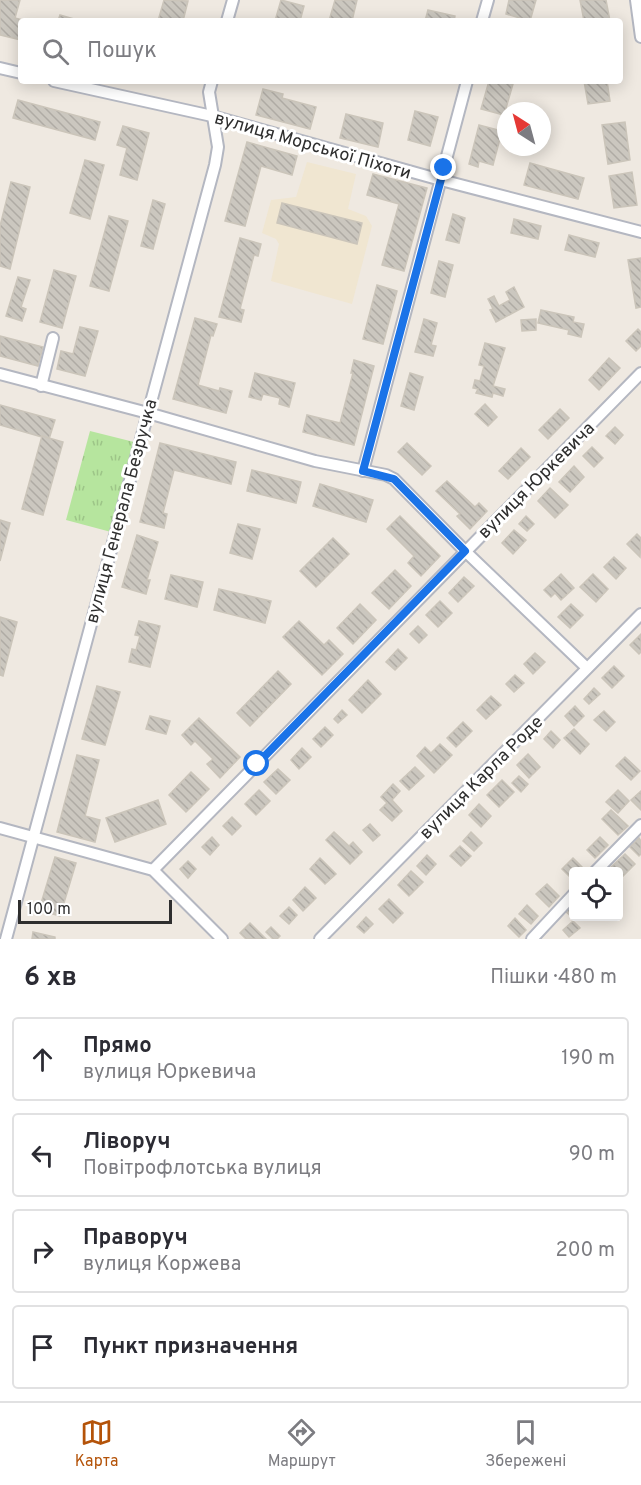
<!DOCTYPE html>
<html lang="uk">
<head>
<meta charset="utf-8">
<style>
  body { margin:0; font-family:Overpass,sans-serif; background:#f7f7f7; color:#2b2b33 }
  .controls { position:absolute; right:18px; bottom:18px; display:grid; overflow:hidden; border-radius:6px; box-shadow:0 3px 15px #0003 }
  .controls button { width:54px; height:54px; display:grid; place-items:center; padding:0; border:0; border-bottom:2px solid #e1e1e2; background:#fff; color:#2b2b33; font:30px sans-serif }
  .compass { position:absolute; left:497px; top:102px; width:54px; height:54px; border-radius:50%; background:#fff; box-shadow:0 3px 15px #0003; rotate:324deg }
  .scale { position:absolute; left:18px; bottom:15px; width:154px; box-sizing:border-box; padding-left:6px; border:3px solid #2e2e2e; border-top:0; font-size:16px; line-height:21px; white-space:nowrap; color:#2e2e2e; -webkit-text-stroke:4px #fff; paint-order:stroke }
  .stop { position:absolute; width:18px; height:18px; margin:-14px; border:4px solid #1a73e8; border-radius:50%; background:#fff }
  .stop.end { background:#1a73e8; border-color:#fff; box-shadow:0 2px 6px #0008 }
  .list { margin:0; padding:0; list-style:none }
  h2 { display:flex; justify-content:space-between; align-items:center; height:78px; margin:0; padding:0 24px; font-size:26px }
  h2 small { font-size:20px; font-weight:400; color:#7c7c81 }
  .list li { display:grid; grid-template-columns:39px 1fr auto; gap:18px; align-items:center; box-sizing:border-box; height:84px; margin:0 12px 12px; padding:0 12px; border:2px solid #e1e1e2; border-radius:6px }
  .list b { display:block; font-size:22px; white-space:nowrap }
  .list p { margin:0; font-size:20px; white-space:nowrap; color:#7c7c81 }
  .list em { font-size:20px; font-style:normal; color:#7c7c81 }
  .icon { flex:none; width:33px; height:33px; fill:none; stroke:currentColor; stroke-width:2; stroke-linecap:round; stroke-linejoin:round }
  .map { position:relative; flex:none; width:641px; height:939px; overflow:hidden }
  .search { position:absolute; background:#fff; box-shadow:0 3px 15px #0003; left:18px; right:18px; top:18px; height:66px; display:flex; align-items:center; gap:15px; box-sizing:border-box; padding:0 21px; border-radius:6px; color:#7c7c81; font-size:22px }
  .sheet { height:462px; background:#fff }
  nav { display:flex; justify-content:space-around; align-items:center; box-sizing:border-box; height:84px; border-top:2px solid #e1e1e2; background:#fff; font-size:16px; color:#7c7c81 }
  nav a { display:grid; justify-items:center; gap:3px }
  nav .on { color:#b45309 }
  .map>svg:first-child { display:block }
</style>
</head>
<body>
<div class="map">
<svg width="641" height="939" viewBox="0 0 641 939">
  <defs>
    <pattern id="park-tufts" width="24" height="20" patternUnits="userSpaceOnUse" patternTransform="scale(1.5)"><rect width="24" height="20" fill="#b6e59e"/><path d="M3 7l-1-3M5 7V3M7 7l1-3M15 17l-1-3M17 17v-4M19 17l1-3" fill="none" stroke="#9dc588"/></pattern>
    <pattern id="building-back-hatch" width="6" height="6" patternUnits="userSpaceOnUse" patternTransform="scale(1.5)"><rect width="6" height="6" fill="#cbc7bf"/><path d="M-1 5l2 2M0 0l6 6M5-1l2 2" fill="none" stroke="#afaba4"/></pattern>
  </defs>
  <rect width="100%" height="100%" fill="#efe9e1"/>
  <path fill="#f0e6d1" d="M307 162 356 174 348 209 366 216 372 226 352 304 271 281 279 244 276 239 262 233 271 200 296 197Z"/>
  <path fill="url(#park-tufts)" d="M90 431 134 442 111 532 66 520Z"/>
  <g fill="url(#building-back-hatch)" stroke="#cbc5ba" stroke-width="1.5">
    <path d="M0 0H20L15 18 26 21H21V40L0 35Z"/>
    <path d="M164 0 188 1 183 21H158Z"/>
    <path d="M281 0 304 6 300 21H275Z"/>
    <path d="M335 0H357L352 21H329Z"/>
    <path d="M509 0H536L530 21 506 14Z"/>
    <path d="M580 0H606L610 21H584Z"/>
    <path d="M428 10 455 16 454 21H425Z"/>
    <path d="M60 15 81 21H58Z"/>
    <path d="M489 81H502L513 84 504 115 481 109Z"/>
    <path d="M584 81H607L610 101 588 104Z"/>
    <path d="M263 89 283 94 282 98 316 107 310 129 256 115Z"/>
    <path d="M18 100 100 122 95 140 13 118Z"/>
    <path d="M415 111 438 117 430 146 408 140Z"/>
    <path d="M346 114 383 123 378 147 340 138Z"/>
    <path d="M625 122 630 160 608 164 602 125Z"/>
    <path d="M479 125 502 131 493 165 479 161 478 167 469 164Z"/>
    <path d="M123 126 149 133 137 180 120 175 127 148 117 145Z"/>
    <path d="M247 142 297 156 292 175 261 166 245 226 225 221Z"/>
    <path d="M85 160 104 165 90 219 70 213Z"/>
    <path d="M530 163 584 178 578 199 524 185Z"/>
    <path d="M632 172 637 205 614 208 609 176Z"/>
    <path d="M373 174 427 188 404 271 382 265 399 204 367 195Z"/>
    <path d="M11 182 30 187 10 269 0 266V226Z"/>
    <path d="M153 200 165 204 153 249 141 246Z"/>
    <path d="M282 203 362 223 357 244 277 223Z"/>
    <path d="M453 214 465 218 459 243 446 240Z"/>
    <path d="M109 216 128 221 109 291 90 286Z"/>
    <path d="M514 219 541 226 538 239 511 233Z"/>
    <path d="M569 235 599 243 595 257 565 250Z"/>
    <path d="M240 238 261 244 258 256 254 255 240 309 244 310 241 322 219 317Z"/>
    <path d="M641 258V307L636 308 628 260Z"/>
    <path d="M439 261 453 265 445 297 431 293Z"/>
    <path d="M54 270 76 276 62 328 40 322Z"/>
    <path d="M18 277 30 280 21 307 26 309 22 321 6 316Z"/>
    <path d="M377 285 397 291 383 344 363 339Z"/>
    <path d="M514 287 524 307 496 322 490 310 493 309 488 299 494 296 499 306 510 300 506 292Z"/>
    <path d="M541 310 574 317 573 322 584 324 581 337 568 334 569 330 538 323Z"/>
    <path d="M195 318 217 324 213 336 211 335 198 385 219 391 220 388 232 391 226 413 173 399Z"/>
    <path d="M424 319 437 323 431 345 436 346 433 356 415 352Z"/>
    <path d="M536 319V330L522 331 521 320Z"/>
    <path d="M80 327 98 331 85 376 57 369 61 351 73 354Z"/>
    <path d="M638 329 641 332V346L636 351 626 341Z"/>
    <path d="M0 336 43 347 38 366 0 356Z"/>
    <path d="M485 343 505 348 493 386 505 389 503 396 493 393 492 397 476 393 478 389 473 388 475 380 480 381 484 366 479 365Z"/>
    <path d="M609 358 620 368 599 390 589 380Z"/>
    <path d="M354 360 374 366 354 445 303 432 307 415 340 423 353 373H351Z"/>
    <path d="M255 373 295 383 289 407 279 404 280 398 263 394 261 400 249 397Z"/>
    <path d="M410 373 423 377 414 410 401 406Z"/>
    <path d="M485 404 497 417 488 426 475 414Z"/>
    <path d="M0 405 55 420 49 439 0 425Z"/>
    <path d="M560 409 569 418 548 439 539 430Z"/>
    <path d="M615 427 623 435 615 444 606 436Z"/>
    <path d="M42 436 63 442 43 515 22 509Z"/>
    <path d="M160 443 236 462 231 484 174 470 163 513 167 514 164 528 140 522Z"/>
    <path d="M407 443 431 466 422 475 398 452Z"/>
    <path d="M592 447 603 458 594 467 583 456Z"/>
    <path d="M521 448 530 457 508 479 499 471Z"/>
    <path d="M574 466 584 477 570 492 559 482Z"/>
    <path d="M252 470 301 482 296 503 247 491Z"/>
    <path d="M447 481 475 507 479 503 487 511 470 529 457 516 460 514 436 491Z"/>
    <path d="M320 484 373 500 366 522 313 506Z"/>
    <path d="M550 488 568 505 555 518 538 501Z"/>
    <path d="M400 516 440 556 421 576 408 563 414 556 387 529Z"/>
    <path d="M526 516 534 524 527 531 519 524Z"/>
    <path d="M0 520 10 523 0 561Z"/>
    <path d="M238 524 260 529 252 559 230 553Z"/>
    <path d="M514 530 526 540 513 554 502 543Z"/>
    <path d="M637 534 641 538 640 557 627 544Z"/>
    <path d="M137 535 158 542 147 580H150L146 594 122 587Z"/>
    <path d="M333 538 349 554 316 587 300 571Z"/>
    <path d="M614 557 626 568 616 579 604 567Z"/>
    <path d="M395 570 411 586 389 609 372 593Z"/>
    <path d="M561 574 574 588 561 600 555 593 551 597 544 590Z"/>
    <path d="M593 574 608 589 596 602 580 587Z"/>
    <path d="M171 575 203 582 197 607 165 599Z"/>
    <path d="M464 577 474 586 458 602 449 593Z"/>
    <path d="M219 589 271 601 265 623 214 610Z"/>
    <path d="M440 601 452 613 438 627 426 615Z"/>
    <path d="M360 604 376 620 353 644 337 628Z"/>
    <path d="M571 604 583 615 570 628 558 617Z"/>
    <path d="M0 617 17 622 3 676 0 675Z"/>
    <path d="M139 621 160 626 150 667 129 662 132 649 136 650 140 636 135 635Z"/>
    <path d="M299 621 324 645 329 640 343 654 322 675 283 637Z"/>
    <path d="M418 626 427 635 419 643 410 634Z"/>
    <path d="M641 634V652L639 654 630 645Z"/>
    <path d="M398 649 407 658 395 670 386 662Z"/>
    <path d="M535 653 545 662 533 674 524 664Z"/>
    <path d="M614 666 624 676 612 688 602 678Z"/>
    <path d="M278 671 291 684 250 726 237 713Z"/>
    <path d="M515 675 524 683 514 692 506 684Z"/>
    <path d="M368 680 381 694 362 713 349 700Z"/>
    <path d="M97 686 120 692 105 745 82 739Z"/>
    <path d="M594 688 600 694 589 704 584 699Z"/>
    <path d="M491 696 501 705 486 719 477 710Z"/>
    <path d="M575 706 584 716 574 726 565 716Z"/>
    <path d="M342 710 347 715 338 723 334 719Z"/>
    <path d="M604 711 615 722 606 731 594 720Z"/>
    <path d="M150 716 170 721 166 734 146 729Z"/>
    <path d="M199 718 240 757 220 778 207 764 213 759 195 741 191 745 182 735Z"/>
    <path d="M463 722 472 731 456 747 447 738Z"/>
    <path d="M325 727 333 735 321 747 313 739Z"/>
    <path d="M574 729 589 744 580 754 564 738Z"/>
    <path d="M551 731 560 740 553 748 544 739Z"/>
    <path d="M440 744 452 755 434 773 417 756 425 747 431 753Z"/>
    <path d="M302 748 311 757 299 769 291 760Z"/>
    <path d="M528 754 540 767 529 778 517 765Z"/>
    <path d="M77 755 99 760 85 816 100 820 95 842 57 832Z"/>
    <path d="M625 757 640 771 631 780 616 766Z"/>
    <path d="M415 767 424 776 409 790 400 781Z"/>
    <path d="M278 769 290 780 276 794 264 782Z"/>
    <path d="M191 772 209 789 186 812 169 795Z"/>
    <path d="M519 776 528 784 521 792 512 783Z"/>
    <path d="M502 780 514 792 499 807 487 795Z"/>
    <path d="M393 784 400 791 392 800 402 811 392 821 380 810 387 803 381 797Z"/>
    <path d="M259 790 270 801 256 815 245 804Z"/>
    <path d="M618 790 629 801 618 813 606 802Z"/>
    <path d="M641 791V810L631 800Z"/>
    <path d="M158 800 166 824 115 842 106 818Z"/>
    <path d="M479 804 491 816 481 827 469 815Z"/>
    <path d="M611 810 628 826 618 835 602 819Z"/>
    <path d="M232 817 241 826 232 835 223 826Z"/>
    <path d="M370 824 380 835 373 841 363 830Z"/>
    <path d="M334 832 349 846 353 842 362 852 350 864 326 840Z"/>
    <path d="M471 832 482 843 474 851 463 841Z"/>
    <path d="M212 837 219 845 210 855 202 847Z"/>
    <path d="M600 837 608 845 595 858 587 850Z"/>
    <path d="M639 838 641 841V854L639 856 630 847Z"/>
    <path d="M460 846 471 856 461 866 450 856Z"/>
    <path d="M625 854 635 864 620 879 618 872H613L610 868Z"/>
    <path d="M427 855 436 864 426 875 417 866Z"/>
    <path d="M55 857 76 863 60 916 39 910Z"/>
    <path d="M320 858 336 874 325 884 310 869Z"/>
    <path d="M573 858 582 867 577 872H574L571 878 562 869Z"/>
    <path d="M188 861 196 869 188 878 180 869Z"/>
    <path d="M411 871 423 882 409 896 398 885Z"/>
    <path d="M547 884 559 896 549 907 536 894Z"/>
    <path d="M305 887 316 898 303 911 293 900Z"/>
    <path d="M389 899 403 913 393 923 379 909Z"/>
    <path d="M574 903 575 916 573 918 565 911Z"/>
    <path d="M527 905 538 916 531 924 519 914Z"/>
    <path d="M289 907 297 915 289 924 280 916Z"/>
    <path d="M366 917 373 924 364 933 357 927Z"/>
    <path d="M515 918 526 930 519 937 508 926Z"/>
    <path d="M573 921 580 928 569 937 563 930Z"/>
    <path d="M250 923 266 939H246L240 933Z"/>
    <path d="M271 927 280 936 277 939H273L266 932Z"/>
    <path d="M33 932 55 937V939H32Z"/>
  </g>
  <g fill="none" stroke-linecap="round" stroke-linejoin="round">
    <defs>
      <g id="minor">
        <path d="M636 0 641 37"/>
        <path d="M227 21 233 0"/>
        <path d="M482 21 488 0"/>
        <path d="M0 68 21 73"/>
        <path d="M54 81 212 116 441 180 641 232"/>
        <path d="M0 374 148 413 315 461 386 475 394 479 465 551 587 668"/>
        <path d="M41 386 53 338"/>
        <path d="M363 471 467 81"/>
        <path d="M0 828 153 870 222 939"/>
        <path d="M153 870 641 373"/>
        <path d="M595 872 641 825"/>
        <path d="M6 939 215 165 218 147 209 92 212 81"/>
        <path d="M320 939 641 614"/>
        <path d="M532 939 574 894"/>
      </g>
    </defs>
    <use href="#minor" stroke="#b4b7c1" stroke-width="14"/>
    <use href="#minor" stroke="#fff" stroke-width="10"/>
  </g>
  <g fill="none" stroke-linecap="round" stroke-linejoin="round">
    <path stroke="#1a73e8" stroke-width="8" d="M257 764 465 551 394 479 363 471 444 168"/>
  </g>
  <g text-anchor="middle" stroke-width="6" stroke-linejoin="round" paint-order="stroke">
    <g font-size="18" fill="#2e2e2e" stroke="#fff">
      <text transform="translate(313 145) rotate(16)" y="6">вулиця Морської Піхоти</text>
      <text transform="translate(536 480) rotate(-45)" y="6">вулиця Юркевича</text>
      <text transform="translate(121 511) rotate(-75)" y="6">вулиця Генерала Безручка</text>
      <text transform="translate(481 777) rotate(-45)" y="6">вулиця Карла Роде</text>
    </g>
  </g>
</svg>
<div class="controls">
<button><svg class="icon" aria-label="locate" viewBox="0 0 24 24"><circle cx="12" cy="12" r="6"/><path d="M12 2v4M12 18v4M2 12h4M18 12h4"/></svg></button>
</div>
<svg class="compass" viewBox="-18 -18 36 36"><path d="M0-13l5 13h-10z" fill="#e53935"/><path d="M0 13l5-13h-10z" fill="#7c7c81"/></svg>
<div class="scale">100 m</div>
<div class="stop" style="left:257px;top:764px"></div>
<div class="stop end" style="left:444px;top:168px"></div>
<div class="search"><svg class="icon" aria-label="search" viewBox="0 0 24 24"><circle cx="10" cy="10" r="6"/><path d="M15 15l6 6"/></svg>Пошук</div>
</div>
<section class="sheet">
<h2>6 хв<small>Пішки · 480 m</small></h2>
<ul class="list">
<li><svg class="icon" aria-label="ahead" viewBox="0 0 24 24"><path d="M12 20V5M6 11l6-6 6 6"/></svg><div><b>Прямо</b><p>вулиця Юркевича</p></div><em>190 m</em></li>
<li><svg class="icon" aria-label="left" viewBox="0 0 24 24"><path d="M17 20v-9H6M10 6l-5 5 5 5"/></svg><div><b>Ліворуч</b><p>Повітрофлотська вулиця</p></div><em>90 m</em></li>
<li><svg class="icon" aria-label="right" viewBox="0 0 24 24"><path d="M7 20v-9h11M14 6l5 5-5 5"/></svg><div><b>Праворуч</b><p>вулиця Коржева</p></div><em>200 m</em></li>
<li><svg class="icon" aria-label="arrive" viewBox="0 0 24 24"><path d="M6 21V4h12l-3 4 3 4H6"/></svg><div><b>Пункт призначення</b></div></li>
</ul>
</section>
<nav>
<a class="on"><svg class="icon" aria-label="map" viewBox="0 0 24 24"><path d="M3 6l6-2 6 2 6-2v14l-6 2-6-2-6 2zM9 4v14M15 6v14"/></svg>Карта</a>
<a><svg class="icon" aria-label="directions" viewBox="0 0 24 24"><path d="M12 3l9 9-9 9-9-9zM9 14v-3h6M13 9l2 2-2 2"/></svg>Маршрут</a>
<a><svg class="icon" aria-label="saved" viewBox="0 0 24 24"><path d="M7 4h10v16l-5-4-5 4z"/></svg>Збережені</a>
</nav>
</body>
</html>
